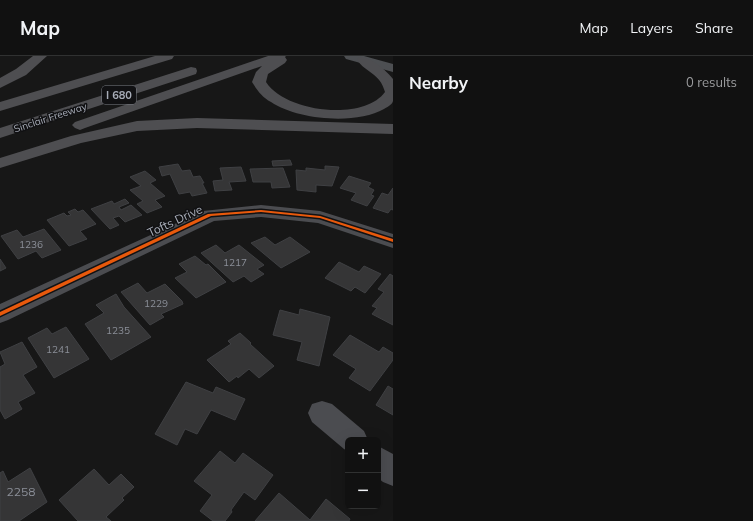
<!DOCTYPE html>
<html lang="en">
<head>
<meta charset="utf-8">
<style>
  body { margin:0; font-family:Mulish,sans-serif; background:#1a1a1a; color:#f1f3f6 }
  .controls { position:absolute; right:12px; bottom:12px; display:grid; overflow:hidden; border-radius:6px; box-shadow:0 4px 16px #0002 }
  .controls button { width:36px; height:36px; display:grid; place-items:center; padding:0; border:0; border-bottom:1px solid #303131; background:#111; color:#f1f3f6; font:20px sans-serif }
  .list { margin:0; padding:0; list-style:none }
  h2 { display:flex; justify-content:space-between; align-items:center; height:52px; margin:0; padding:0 16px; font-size:17px }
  h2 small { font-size:13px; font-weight:400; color:#9c9d9f }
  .map { position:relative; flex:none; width:393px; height:465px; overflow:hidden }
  header { display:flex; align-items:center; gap:24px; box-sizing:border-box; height:56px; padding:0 20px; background:#111; border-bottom:1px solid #303131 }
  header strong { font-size:19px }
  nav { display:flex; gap:22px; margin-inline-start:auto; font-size:14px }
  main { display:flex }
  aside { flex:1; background:#111 }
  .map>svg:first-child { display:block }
</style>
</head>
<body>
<header>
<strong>Map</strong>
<nav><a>Map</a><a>Layers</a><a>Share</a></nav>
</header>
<main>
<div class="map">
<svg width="393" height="465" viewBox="0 0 393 465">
  <rect width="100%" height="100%" fill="#171717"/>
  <g fill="#353536" stroke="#3f4043">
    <path d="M290 104 292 109 273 110 272 105Z"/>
    <path d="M178 108 182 115 190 114 193 121 200 120 204 127H202L207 137 192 140 190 136 179 138 170 118 162 120 159 111Z"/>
    <path d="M325 110 339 111 332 130 316 129V136L297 134 296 114 306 115V112L325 114Z"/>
    <path d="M241 111 246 125 229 126 232 134 215 135 213 125 223 124 220 112Z"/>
    <path d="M283 112 290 131 272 132 271 126H253L250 113Z"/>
    <path d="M145 115 156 124 150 127 165 140 155 144 162 151 147 157 137 148 143 145 130 134 141 130 130 121Z"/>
    <path d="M349 120 371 127 368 131 374 134 371 139 374 140 367 150 351 144 356 137 340 132Z"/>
    <path d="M393 132V154L391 153 388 157 373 152 382 137 388 139Z"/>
    <path d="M125 143 129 147 119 151 121 154 131 149 142 159 125 166 119 160 113 162 119 169 110 173 91 153 112 145 114 148Z"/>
    <path d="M75 153 78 156 83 154 96 168 80 175 87 183 69 190 47 164 64 157 67 160 71 159 68 156Z"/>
    <path d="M44 173 61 194 42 202 36 195 18 203 1 180 17 174 23 181Z"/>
    <path d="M265 181 275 189 290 181 310 196 281 212 251 187Z"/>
    <path d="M216 189 225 197 239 189 264 209 257 213 264 218 251 226 244 220 233 226 201 197Z"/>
    <path d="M195 200 206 209 208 208 226 226 196 242 175 222 187 216 179 208Z"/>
    <path d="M0 203 6 212 0 215Z"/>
    <path d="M339 206 359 216 364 210 381 218 365 237 355 231 351 235 325 222Z"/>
    <path d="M390 218 393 220V269L372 258 377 252 372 250 384 236 378 233Z"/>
    <path d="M138 227 147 237 165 228 182 245 183 248 161 258 164 261 150 269 121 236Z"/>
    <path d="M116 238 124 251 151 281 111 304 85 268 104 257 96 249Z"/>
    <path d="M300 253 330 261 319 310 297 304 302 286 273 279 280 254 299 259Z"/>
    <path d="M66 271 89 303 54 322 28 282 47 272 52 278Z"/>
    <path d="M240 277 251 287 250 288 274 310 259 322 249 313 238 322 237 320 229 326 207 304 231 288 228 285Z"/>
    <path d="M350 279 379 296 383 291 393 297V304L370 335 349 322 356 313 333 299Z"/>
    <path d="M22 286 37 311 23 319 35 337 18 346 22 353 5 363 0 354V311L5 308 0 296Z"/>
    <path d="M186 326 213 337 216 331 245 343 235 364 211 354 197 378 185 373 177 389 155 378Z"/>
    <path d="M388 330 393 333V359L376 349Z"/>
    <path d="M220 395 235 407 243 397 273 419 255 444 244 436 231 454 232 456 225 465H213L200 455 212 439 194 425Z"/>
    <path d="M30 412 47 446 19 465H0V417L3 415 8 426Z"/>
    <path d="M94 413 109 429 121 418 134 431 122 442 124 444 106 461 111 465H78L59 444Z"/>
    <path d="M279 437 310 464 326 443 350 463 349 465H255Z"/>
  </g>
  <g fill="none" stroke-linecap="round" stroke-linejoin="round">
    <g fill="#4b4c50" fill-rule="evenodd">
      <path d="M261 149 320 155 393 178V192L318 167 261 161 214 165 8 264 0 267V248L203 155Z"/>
      <path d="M322 345 332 348 364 375 368 384H348V395L344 393 312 366 308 357 312 348Z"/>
      <path d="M378 390 393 398V430L383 426 378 422Z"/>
    </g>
    <path fill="#4d4f52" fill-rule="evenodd" d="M344 0H364L393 8V16L346 3Z"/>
    <g fill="#4e4e51" fill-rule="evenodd">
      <path d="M33 0H47L26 19 0 32V22L16 13Z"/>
      <path d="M155 0H174L172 3 0 55V46Z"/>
      <path d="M268 0H286L285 1 287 4 285 7 268 18 266 26C285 56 363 66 385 36 380 17 366 17 357 4L359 1C370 0 386 14 393 23 393 29 393 39 393 45 392 49 387 51 384 53 356 69 298 64 271 46 262 41 257 34 252 26L256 16 262 10 85 72 80 74 75 72 72 69 75 66Z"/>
      <path d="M191 11 196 12 197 15 196 18 0 82V72Z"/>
      <path d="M197 62 393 68V78L197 72 137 75 81 87 0 112V102L71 80 137 65Z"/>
    </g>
    <defs>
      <path id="cycleway" d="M261 154 320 160 393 183V186L320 162 261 156 211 160 0 260V256L208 158Z"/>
    </defs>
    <use href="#cycleway" stroke="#111113" stroke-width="3"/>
    <use href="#cycleway" fill="#e8590c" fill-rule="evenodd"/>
  </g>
  <g text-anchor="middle" stroke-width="3" stroke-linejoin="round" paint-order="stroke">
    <g font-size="10" fill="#a8adb8" stroke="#111113">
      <text transform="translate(50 61) rotate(-18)" y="4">Sinclair Freeway</text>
    </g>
    <g font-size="10" fill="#8b8f98">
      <text x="31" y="192">1236</text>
      <text x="235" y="210">1217</text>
      <text x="156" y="251">1229</text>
      <text x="118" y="278">1235</text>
      <text x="58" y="297">1241</text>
    </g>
    <rect fill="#111113" stroke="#7b7e86" stroke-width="1" x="102" y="30" width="34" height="18" rx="3"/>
    <g font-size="11" font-weight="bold" fill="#a8adb8">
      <text x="119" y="43">I 680</text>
    </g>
    <g font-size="12" fill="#a8adb8" stroke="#111113">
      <text transform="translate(175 165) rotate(-25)" y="4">Tofts Drive</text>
    </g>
    <g font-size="12" fill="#8b8f98">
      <text x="21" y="440">2258</text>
    </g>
  </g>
</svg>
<div class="controls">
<button>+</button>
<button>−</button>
</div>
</div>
<aside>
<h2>Nearby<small>0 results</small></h2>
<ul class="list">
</ul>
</aside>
</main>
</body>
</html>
